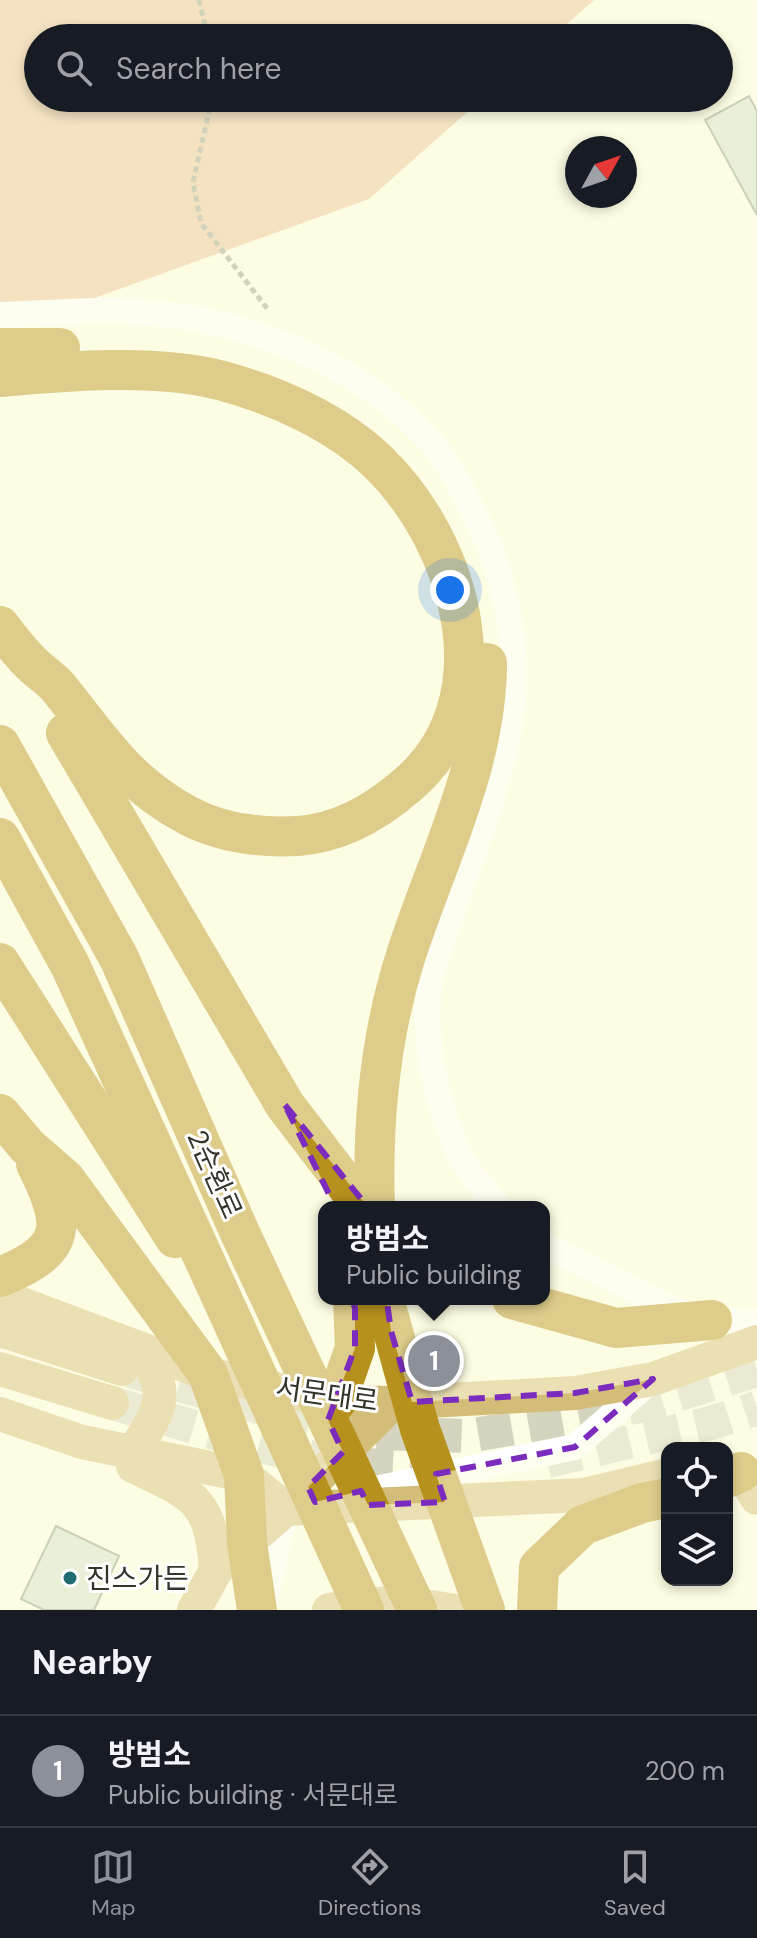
<!DOCTYPE html>
<html lang="en">
<head>
<meta charset="utf-8">
<style>
  body { margin:0; font-family:"DM Sans","Noto Sans KR",sans-serif; background:#20242c; color:#f1f3f6 }
  .controls { position:absolute; right:24px; bottom:24px; display:grid; overflow:hidden; border-radius:16px; box-shadow:0 4px 12px #0003 }
  .controls button { width:72px; height:72px; display:grid; place-items:center; padding:0; border:0; border-bottom:2px solid #363941; background:#171b24; color:#f1f3f6; font:40px sans-serif }
  .compass { position:absolute; left:565px; top:136px; width:72px; height:72px; border-radius:50%; background:#171b24; box-shadow:0 4px 12px #0003; rotate:50deg }
  .you { position:absolute; left:450px; top:590px; width:28px; height:28px; margin:-20px; border:6px solid #fff; border-radius:50%; background:#1a73e8; box-shadow:0 0 0 12px #1a73e833 }
  .badge { display:grid; place-items:center; width:52px; height:52px; border-radius:50%; background:#8c9099; color:#fff; font-size:26px; font-weight:700 }
  .pin { position:absolute; translate:-50% -50%; border:4px solid #fff; box-shadow:0 2px 8px #0006 }
  .popup { position:absolute; left:318px; top:1201px; width:232px; height:104px; box-sizing:border-box; display:grid; place-content:center; border-radius:16px; background:#171b24; filter:drop-shadow(0 2px 6px #0005); font-size:26px; white-space:nowrap; color:#9ea1a6 }
  .popup b { font-size:30px; color:#f1f3f6 }
  .popup::after { content:''; position:absolute; left:50%; top:100%; margin-left:-16px; border:16px solid transparent; border-top-color:#171b24 }
  .list { margin:0; padding:0; list-style:none }
  h2 { display:flex; justify-content:space-between; align-items:center; height:104px; margin:0; padding:0 32px; font-size:34px }
  h2 small { font-size:26px; font-weight:400; color:#9ea1a6 }
  .list li { display:grid; grid-template-columns:52px 1fr auto; gap:24px; align-items:center; box-sizing:border-box; height:112px; padding:0 32px; border-top:2px solid #363941 }
  .list b { display:block; font-size:30px; white-space:nowrap }
  .list p { margin:0; font-size:26px; white-space:nowrap; color:#9ea1a6 }
  .list em { font-size:26px; font-style:normal; color:#9ea1a6 }
  .icon { flex:none; width:44px; height:44px; fill:none; stroke:currentColor; stroke-width:2; stroke-linecap:round; stroke-linejoin:round }
  .map { position:relative; flex:none; width:757px; height:1610px; overflow:hidden }
  .search { position:absolute; background:#171b24; box-shadow:0 4px 12px #0003; left:24px; right:24px; top:24px; height:88px; display:flex; align-items:center; gap:20px; box-sizing:border-box; padding:0 28px; border-radius:44px; color:#9ea1a6; font-size:30px }
  .sheet { height:216px; background:#171b24 }
  nav { display:flex; justify-content:space-around; align-items:center; box-sizing:border-box; height:112px; border-top:2px solid #363941; background:#171b24; font-size:22px; color:#9ea1a6 }
  nav a { display:grid; justify-items:center; gap:4px }
  nav .on { color:#8c9099 }
  .map>svg:first-child { display:block }
</style>
</head>
<body>
<div class="map">
<svg width="757" height="1610" viewBox="0 0 757 1610">
  <rect width="100%" height="100%" fill="#fdfde4"/>
  <path fill="#e8c298" d="M0 0H594L551 38H38V98H483L369 199 53 313 0 318Z"/>
  <g fill="#d3dec7" stroke="#8f9983" stroke-width="2">
    <path d="M749 96 757 111V215L705 120Z"/>
    <path d="M56 1526 119 1556 94 1610H44L21 1599Z"/>
  </g>
  <g fill="none" stroke-linecap="round" stroke-linejoin="round">
    <g stroke="#d5d5bf" stroke-width="34" stroke-dasharray="34 17" stroke-linecap="butt">
      <path d="M130 1371 347 1432 469 1436 641 1406 757 1370"/>
      <path d="M112 1403 259 1446 343 1464 460 1469"/>
      <path d="M547 1461 711 1423 757 1408"/>
    </g>
    <g stroke="#9f9f8d" stroke-width="5" stroke-dasharray="6 4" stroke-linecap="butt">
      <path d="M199 0 208 38"/>
      <path d="M212 98 193 182 201 223 269 311"/>
    </g>
    <g stroke="#fff" stroke-width="26">
      <path d="M0 315C38 314 77 310 116 311 227 313 353 356 429 440 449 462 463 491 476 517 508 580 522 659 509 729 498 794 470 858 450 920 444 939 433 961 430 981 422 1033 435 1097 455 1145 464 1169 483 1188 500 1207"/>
      <path d="M544 1245 678 1312 712 1320 757 1321"/>
      <path d="M347 1495 575 1447 653 1379"/>
      <path d="M264 1607 286 1509 290 1508"/>
    </g>
    <g stroke="#d4bd78" stroke-width="34">
      <path d="M0 1296 208 1374 336 1402 393 1403 575 1393 653 1379 757 1342"/>
      <path d="M0 1330 122 1369"/>
      <path d="M0 1369 112 1403"/>
      <path d="M0 1414 82 1442 244 1475 286 1509 584 1495 667 1475"/>
      <path d="M133 1453C160 1409 173 1395 140 1349"/>
      <path d="M133 1466C194 1495 211 1499 216 1570"/>
      <path d="M741 1472 757 1498"/>
      <path d="M194 1610 216 1570 286 1509 393 1403"/>
      <path d="M329 1610 397 1602 450 1610"/>
    </g>
    <g stroke="#b7911e" stroke-width="40">
      <path d="M0 348H60"/>
      <path d="M0 377C67 371 157 363 223 381 278 396 338 423 379 463 462 544 507 702 406 786 375 813 340 833 298 836 260 838 222 834 187 815 125 782 100 738 57 686 49 677 37 670 29 661 18 650 9 638 0 626"/>
      <path d="M66 733 285 1105 363 1207"/>
      <path d="M0 745 119 958 240 1233 417 1610"/>
      <path d="M0 838 70 965 364 1610"/>
      <path d="M0 963 175 1238"/>
      <path d="M0 1114 27 1146 65 1179 208 1374 244 1475 247 1543 257 1610"/>
      <path d="M375 1207C372 1122 380 1036 406 955 437 859 487 765 487 663"/>
      <path d="M0 1277C68 1250 67 1225 36 1164"/>
      <path d="M384 1299 420 1429 485 1610"/>
      <path d="M512 1299 616 1328 712 1320"/>
      <path d="M336 1402 355 1348 353 1299"/>
      <path d="M727 1478 741 1472"/>
      <path d="M537 1610 539 1567 583 1525 642 1503 667 1498"/>
    </g>
  </g>
  <path d="M0 0H757V1610H0ZM285 1105 375 1216 391 1331 412 1402 575 1393 653 1379 575 1447 436 1474 445 1502 368 1505 361 1491 315 1502 308 1487 343 1452 328 1420 355 1348V1309L329 1194Z" fill="#fdfde4" fill-opacity=".55" fill-rule="evenodd"/>
  <path fill="none" stroke="#7b2cbf" stroke-width="6" stroke-dasharray="16 10" stroke-linejoin="round" d="M285 1105 375 1216 391 1331 412 1402 575 1393 653 1379 575 1447 436 1474 445 1502 368 1505 361 1491 315 1502 308 1487 343 1452 328 1420 355 1348V1309L329 1194Z"/>
  <circle fill="#1f6b72" stroke="#fff" stroke-width="3" cx="70" cy="1578" r="8"/>
  <g text-anchor="middle" stroke-width="6" stroke-linejoin="round" paint-order="stroke">
    <g font-size="28" fill="#33342a" stroke="#fff">
      <text transform="translate(215 1174) rotate(66)" y="10">2순환로</text>
      <text transform="translate(327 1394) rotate(8)" y="10">서문대로</text>
    </g>
    <g font-size="28" fill="#33342a" stroke="#fff" text-anchor="start">
      <text x="86" y="1588">진스가든</text>
    </g>
  </g>
</svg>
<div class="controls">
<button><svg class="icon" aria-label="locate" viewBox="0 0 24 24"><circle cx="12" cy="12" r="6"/><path d="M12 2v4M12 18v4M2 12h4M18 12h4"/></svg></button>
<button><svg class="icon" aria-label="layers" viewBox="0 0 24 24"><path d="M12 4l9 5-9 5-9-5zM3 14l9 5 9-5"/></svg></button>
</div>
<svg class="compass" viewBox="-18 -18 36 36"><path d="M0-13l5 13h-10z" fill="#e53935"/><path d="M0 13l5-13h-10z" fill="#9ea1a6"/></svg>
<div class="you"></div>
<div class="pin badge" style="left:434px;top:1361px">1</div>
<div class="popup"><b>방범소</b>Public building</div>
<div class="search"><svg class="icon" aria-label="search" viewBox="0 0 24 24"><circle cx="10" cy="10" r="6"/><path d="M15 15l6 6"/></svg>Search here</div>
</div>
<section class="sheet">
<h2>Nearby<small></small></h2>
<ul class="list">
<li><span class="badge">1</span><div><b>방범소</b><p>Public building · 서문대로</p></div><em>200 m</em></li>
</ul>
</section>
<nav>
<a class="on"><svg class="icon" aria-label="map" viewBox="0 0 24 24"><path d="M3 6l6-2 6 2 6-2v14l-6 2-6-2-6 2zM9 4v14M15 6v14"/></svg>Map</a>
<a><svg class="icon" aria-label="directions" viewBox="0 0 24 24"><path d="M12 3l9 9-9 9-9-9zM9 14v-3h6M13 9l2 2-2 2"/></svg>Directions</a>
<a><svg class="icon" aria-label="saved" viewBox="0 0 24 24"><path d="M7 4h10v16l-5-4-5 4z"/></svg>Saved</a>
</nav>
</body>
</html>
